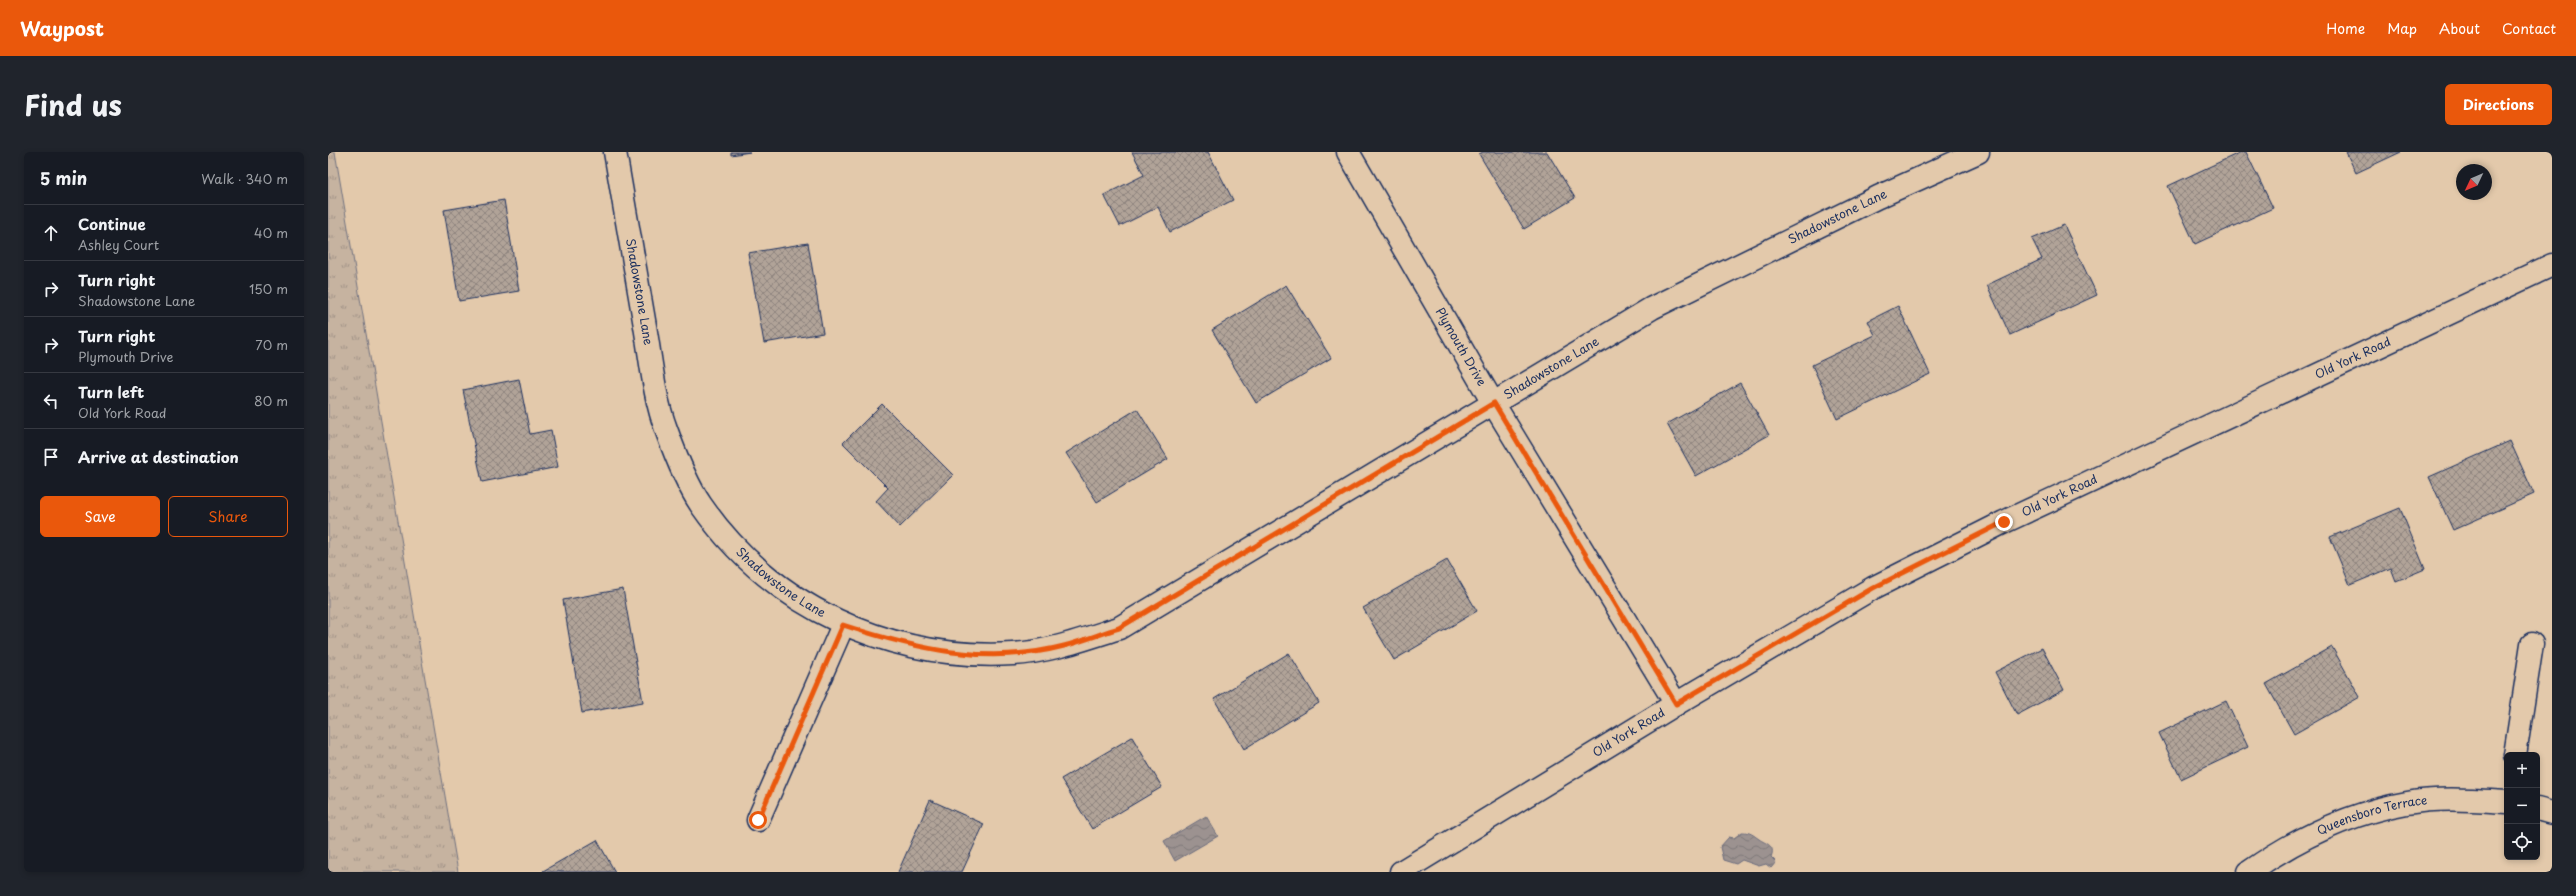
<!DOCTYPE html>
<html lang="en">
<head>
<meta charset="utf-8">
<style>
  body { margin:0; font-family:"Playpen Sans",sans-serif; background:#20242c; color:#f1f3f6 }
  .controls { position:absolute; right:12px; bottom:12px; display:grid; overflow:hidden; border-radius:6px; box-shadow:0 2px 6px #0003 }
  .controls button { width:36px; height:36px; display:grid; place-items:center; padding:0; border:0; border-bottom:1px solid #363941; background:#171b24; color:#f1f3f6; font:20px sans-serif }
  .compass { position:absolute; left:2128px; top:12px; width:36px; height:36px; border-radius:50%; background:#171b24; box-shadow:0 2px 6px #0003; rotate:226deg }
  .stop { position:absolute; width:12px; height:12px; margin:-9px; border:3px solid #ea580c; border-radius:50%; background:#fff }
  .stop.end { background:#ea580c; border-color:#fff; box-shadow:0 1px 4px #0008 }
  .list { margin:0; padding:0; list-style:none }
  h2 { display:flex; justify-content:space-between; align-items:center; height:52px; margin:0; padding:0 16px; font-size:17px }
  h2 small { font-size:13px; font-weight:400; color:#9ea1a6 }
  .list li { display:grid; grid-template-columns:26px 1fr auto; gap:12px; align-items:center; box-sizing:border-box; height:56px; padding:0 16px; border-top:1px solid #363941 }
  .list b { display:block; font-size:15px; white-space:nowrap }
  .list p { margin:0; font-size:13px; white-space:nowrap; color:#9ea1a6 }
  .list em { font-size:13px; font-style:normal; color:#9ea1a6 }
  .actions { display:flex; gap:8px; padding:12px 16px }
  .actions a { flex:1; padding:9px 0; border:1px solid #ea580c; border-radius:6px; text-align:center; font-size:14px; color:#ea580c }
  .actions .main { background:#ea580c; color:#fff }
  .icon { flex:none; width:22px; height:22px; fill:none; stroke:currentColor; stroke-width:2; stroke-linecap:round; stroke-linejoin:round }
  .map { position:relative; flex:none; width:2224px; height:720px; overflow:hidden; border-radius:6px }
  header { display:flex; align-items:center; gap:24px; box-sizing:border-box; height:56px; padding:0 20px; background:#ea580c; color:#fff }
  header strong { font-size:19px }
  nav { display:flex; gap:22px; margin-inline-start:auto; font-size:14px }
  .intro { display:flex; align-items:center; justify-content:space-between; box-sizing:border-box; height:96px; padding:0 24px }
  h1 { margin:0; font-size:28px }
  .button { padding:10px 18px; border-radius:6px; background:#ea580c; color:#fff; font-size:14px; font-weight:700 }
  main { display:flex; gap:24px; padding:0 24px }
  aside { flex:1; background:#171b24; border-radius:6px; box-shadow:0 2px 6px #0003 }
  .map>svg:first-child { display:block }
</style>
</head>
<body>
<header>
<strong>Waypost</strong>
<nav><a>Home</a><a>Map</a><a>About</a><a>Contact</a></nav>
</header>
<div class="intro"><h1>Find us</h1><a class="button">Directions</a></div>
<main>
<aside>
<h2>5 min<small>Walk · 340 m</small></h2>
<ul class="list">
<li><svg class="icon" aria-label="ahead" viewBox="0 0 24 24"><path d="M12 20V5M6 11l6-6 6 6"/></svg><div><b>Continue</b><p>Ashley Court</p></div><em>40 m</em></li>
<li><svg class="icon" aria-label="right" viewBox="0 0 24 24"><path d="M7 20v-9h11M14 6l5 5-5 5"/></svg><div><b>Turn right</b><p>Shadowstone Lane</p></div><em>150 m</em></li>
<li><svg class="icon" aria-label="right" viewBox="0 0 24 24"><path d="M7 20v-9h11M14 6l5 5-5 5"/></svg><div><b>Turn right</b><p>Plymouth Drive</p></div><em>70 m</em></li>
<li><svg class="icon" aria-label="left" viewBox="0 0 24 24"><path d="M17 20v-9H6M10 6l-5 5 5 5"/></svg><div><b>Turn left</b><p>Old York Road</p></div><em>80 m</em></li>
<li><svg class="icon" aria-label="arrive" viewBox="0 0 24 24"><path d="M6 21V4h12l-3 4 3 4H6"/></svg><div><b>Arrive at destination</b></div></li>
</ul>
<div class="actions"><a class="main">Save</a><a>Share</a></div>
</aside>
<div class="map">
<svg width="2224" height="720" viewBox="0 0 2224 720">
  <defs>
    <pattern id="grass-tufts" width="24" height="20" patternUnits="userSpaceOnUse"><rect width="24" height="20" fill="#c6b3a0"/><path d="M3 7l-1-3M5 7V3M7 7l1-3M15 17l-1-3M17 17v-4M19 17l1-3" fill="none" stroke="#a09286"/></pattern>
    <pattern id="water-waves" width="16" height="10" patternUnits="userSpaceOnUse"><rect width="16" height="10" fill="#9c9290"/><path d="M0 5q4-4 8 0t8 0" fill="none" stroke="#7e7879"/></pattern>
    <pattern id="building-cross-hatch" width="8" height="8" patternUnits="userSpaceOnUse"><rect width="8" height="8" fill="#b1a398"/><path d="M0 0l8 8M0 8l8-8" fill="none" stroke="#8f857f"/></pattern>
  </defs>
  <rect width="100%" height="100%" fill="#e3c9ab"/>
  <filter id="ink" filterUnits="userSpaceOnUse"><feTurbulence type="fractalNoise" baseFrequency=".025" numOctaves="2"/><feDisplacementMap in="SourceGraphic" scale="8" xChannelSelector="R" yChannelSelector="G"/><feConvolveMatrix kernelMatrix="1 2 1 2 8 2 1 2 1" color-interpolation-filters="sRGB"/></filter>
  <g filter="url(#ink)">
    <path fill="url(#grass-tufts)" stroke="#70717f" d="M0 0H7L130 720H0Z"/>
    <g fill="url(#water-waves)" stroke="#686a7c">
      <path d="M878 664 890 684 847 709 836 689Z"/>
      <path d="M1414 680C1423 680 1425 683 1431 687 1438 692 1448 693 1443 705L1448 710 1443 716 1438 712 1431 714 1414 708 1408 712 1395 708 1392 695 1401 685 1406 686Z"/>
    </g>
    <g fill="url(#building-cross-hatch)" stroke="#1b2f5e">
      <path d="M403 0H422L403 3Z"/>
      <path d="M804 0H880L905 48 842 80 830 55 792 74 776 43 816 23Z"/>
      <path d="M1155 0H1219L1247 46 1196 77 1151 2Z"/>
      <path d="M1913 0H1918L1945 56 1867 92 1840 34Z"/>
      <path d="M2018 0H2073L2028 21Z"/>
      <path d="M176 48 191 139 131 149 116 58Z"/>
      <path d="M1736 73 1769 143 1682 183 1659 133 1714 107 1704 87Z"/>
      <path d="M480 91 495 181 436 191 420 101Z"/>
      <path d="M958 133 1003 206 928 251 884 178Z"/>
      <path d="M1570 154 1602 222 1509 267 1484 213 1547 183 1540 169Z"/>
      <path d="M191 227 202 282 223 278 230 315 154 330 135 238Z"/>
      <path d="M1412 231 1441 283 1368 324 1339 272Z"/>
      <path d="M554 252 625 323 572 375 548 349 560 336 515 291Z"/>
      <path d="M809 257 840 307 769 350 738 301Z"/>
      <path d="M2182 289 2206 342 2125 378 2101 325Z"/>
      <path d="M2072 356 2097 417 2068 429 2063 416 2022 433 2002 385Z"/>
      <path d="M1119 408 1149 459 1066 508 1035 456Z"/>
      <path d="M295 437 315 550 254 561 235 448Z"/>
      <path d="M2004 495 2032 545 1966 582 1938 532Z"/>
      <path d="M1714 496 1736 538 1689 563 1667 520Z"/>
      <path d="M961 501 991 551 916 597 886 547Z"/>
      <path d="M1898 549 1920 595 1853 627 1831 581Z"/>
      <path d="M804 585 834 635 764 677 733 627Z"/>
      <path d="M602 648 656 672 634 720H570Z"/>
      <path d="M269 688 287 720H215V719Z"/>
    </g>
    <g fill="none" stroke-linecap="round" stroke-linejoin="round">
      <defs>
        <g id="minor">
          <path id="s1" d="M287 0C297 58 307 116 317 174 323 208 326 245 338 277 347 302 358 331 373 353 444 455 561 509 685 502 721 500 756 487 791 476L1324 156 1550 45 1650 0"/>
          <path id="s2" d="M1020 0 1165 251 1348 552"/>
          <path d="M2187 603 2204 492"/>
          <path d="M2209 657 2224 661"/>
          <path d="M430 668 515 473"/>
          <path id="s3" d="M1921 720C1968 687 2022 661 2079 651 2111 645 2146 648 2179 650"/>
        </g>
        <g id="major">
          <path id="s4" d="M1073 720 1348 552 1545 436 1676 370 2224 113"/>
        </g>
      </defs>
      <use href="#minor" stroke="#1b2f5e" stroke-width="25"/>
      <use href="#major" stroke="#1b2f5e" stroke-width="25"/>
      <use href="#minor" stroke="#e3c9ab" stroke-width="22"/>
      <use href="#major" stroke="#e3c9ab" stroke-width="22"/>
    </g>
  </g>
  <g fill="none" stroke-linecap="round" stroke-linejoin="round" filter="url(#ink)">
    <path stroke="#ea580c" stroke-width="5" d="M430 668 515 473C588 497 659 514 736 494 754 489 772 482 791 476L1166 251 1348 552 1545 436 1676 370"/>
  </g>
  <g text-anchor="middle" stroke-width="3" stroke-linejoin="round" paint-order="stroke">
    <g font-size="12" fill="#1b2f5e" stroke="#e3c9ab">
      <text dy="4" stroke="none"><textPath href="#s1" startOffset="1665">Shadowstone Lane</textPath></text>
      <text dy="4" stroke="none"><textPath href="#s1" startOffset="142">Shadowstone Lane</textPath></text>
      <text dy="4" stroke="none"><textPath href="#s2" startOffset="225">Plymouth Drive</textPath></text>
      <text dy="4" stroke="none"><textPath href="#s4" startOffset="1083">Old York Road</textPath></text>
      <text dy="4" stroke="none"><textPath href="#s1" startOffset="1341">Shadowstone Lane</textPath></text>
      <text dy="4" stroke="none"><textPath href="#s4" startOffset="759">Old York Road</textPath></text>
      <text dy="4" stroke="none"><textPath href="#s1" startOffset="478">Shadowstone Lane</textPath></text>
      <text dy="4" stroke="none"><textPath href="#s4" startOffset="267">Old York Road</textPath></text>
      <text dy="4" stroke="none"><textPath href="#s3" startOffset="137">Queensboro Terrace</textPath></text>
    </g>
  </g>
</svg>
<div class="controls">
<button>+</button>
<button>−</button>
<button><svg class="icon" aria-label="locate" viewBox="0 0 24 24"><circle cx="12" cy="12" r="6"/><path d="M12 2v4M12 18v4M2 12h4M18 12h4"/></svg></button>
</div>
<svg class="compass" viewBox="-18 -18 36 36"><path d="M0-13l5 13h-10z" fill="#e53935"/><path d="M0 13l5-13h-10z" fill="#9ea1a6"/></svg>
<div class="stop" style="left:430px;top:668px"></div>
<div class="stop end" style="left:1676px;top:370px"></div>
</div>
</main>
</body>
</html>
